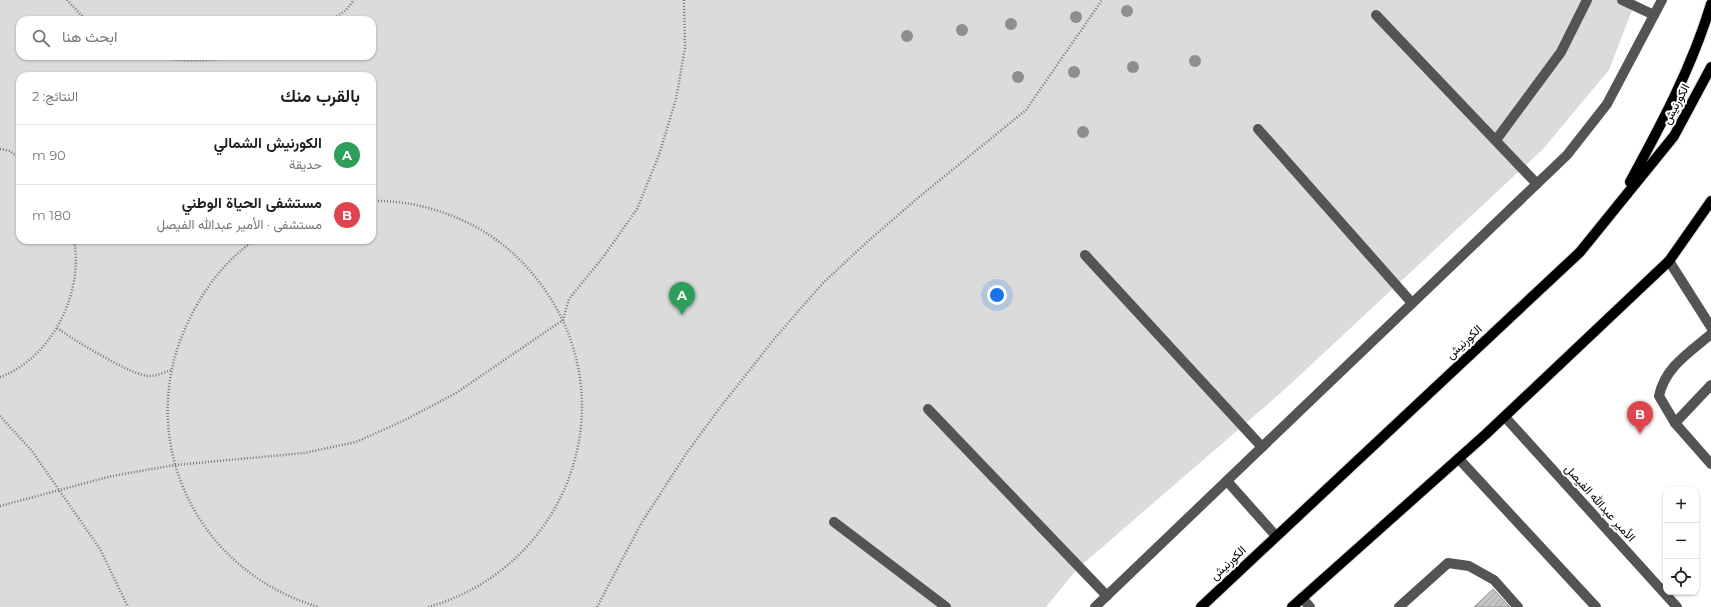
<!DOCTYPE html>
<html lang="ar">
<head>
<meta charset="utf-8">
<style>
  body { margin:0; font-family:Montserrat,Vazirmatn,sans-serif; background:#f2f2f2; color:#202124; direction:rtl }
  .controls { position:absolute; right:12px; bottom:12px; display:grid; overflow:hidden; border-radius:8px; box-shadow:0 1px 3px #0004 }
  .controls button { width:36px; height:36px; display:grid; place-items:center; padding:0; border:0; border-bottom:1px solid #e0e0e0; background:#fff; color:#202124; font:20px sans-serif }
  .you { position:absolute; left:997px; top:295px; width:14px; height:14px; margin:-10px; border:3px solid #fff; border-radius:50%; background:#1a73e8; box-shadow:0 0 0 6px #1a73e833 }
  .badge { display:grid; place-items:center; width:26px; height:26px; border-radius:50%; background:#d93025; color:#fff; font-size:13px; font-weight:700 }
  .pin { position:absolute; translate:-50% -33px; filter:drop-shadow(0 1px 2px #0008) }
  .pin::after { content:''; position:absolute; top:21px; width:14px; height:12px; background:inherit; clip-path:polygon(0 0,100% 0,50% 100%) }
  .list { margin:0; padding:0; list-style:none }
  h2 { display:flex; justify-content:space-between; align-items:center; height:52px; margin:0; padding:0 16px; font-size:17px }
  h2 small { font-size:13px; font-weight:400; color:#757577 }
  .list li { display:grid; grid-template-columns:26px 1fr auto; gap:12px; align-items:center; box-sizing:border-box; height:60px; padding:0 16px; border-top:1px solid #e0e0e0 }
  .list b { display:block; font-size:15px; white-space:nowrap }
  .list p { margin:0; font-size:13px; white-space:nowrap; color:#757577 }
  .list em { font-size:13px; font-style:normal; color:#757577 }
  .icon { flex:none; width:22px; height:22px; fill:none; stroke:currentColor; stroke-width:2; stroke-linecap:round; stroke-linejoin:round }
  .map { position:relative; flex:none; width:1711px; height:607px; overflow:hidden; direction:ltr }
  .search { position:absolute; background:#fff; box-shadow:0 1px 3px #0004; left:16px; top:16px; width:360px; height:44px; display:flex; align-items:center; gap:10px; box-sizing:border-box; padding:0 14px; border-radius:12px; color:#757577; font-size:15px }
  .panel { position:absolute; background:#fff; box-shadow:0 1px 3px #0004; left:16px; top:72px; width:360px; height:172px; border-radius:12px; direction:rtl }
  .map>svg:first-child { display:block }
</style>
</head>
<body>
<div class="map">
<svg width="1711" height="607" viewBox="0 0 1711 607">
  <defs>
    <pattern id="building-hatch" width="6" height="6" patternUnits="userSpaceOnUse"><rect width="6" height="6" fill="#c4c4c4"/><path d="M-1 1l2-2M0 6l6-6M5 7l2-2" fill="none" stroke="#a7a7a7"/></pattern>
  </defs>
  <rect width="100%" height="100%" fill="#fff"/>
  <path fill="#dbdbdb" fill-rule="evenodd" d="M0 0H1636L1609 70 1543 149 1284 390 1077 569 1046 607H0ZM20 20H372V56H20ZM20 76H372V240H20Z"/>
  <path fill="url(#building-hatch)" stroke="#989898" d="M1493 589 1510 607H1474Z"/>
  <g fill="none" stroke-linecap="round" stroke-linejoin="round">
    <defs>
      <g id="major">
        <path d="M1630 182C1661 125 1692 67 1711 4"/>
        <path d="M1201 607 1580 252 1674 136 1711 67"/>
        <path d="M1292 607 1486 434 1669 261 1711 201"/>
      </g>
    </defs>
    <use href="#major" stroke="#dbdbdb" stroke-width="12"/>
    <g stroke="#767676" stroke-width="2.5" stroke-dasharray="1 2" stroke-linecap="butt">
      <path d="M67 0 86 20"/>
      <path d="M332 20 346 10 354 0"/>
      <path d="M158 56C185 64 218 59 246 56"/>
      <path d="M0 149 10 151 20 159"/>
      <path d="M372 201C409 200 444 210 476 227 509 245 535 272 554 304 623 422 558 571 428 607"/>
      <path d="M255 240C227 259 205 287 190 318 131 435 194 571 319 607"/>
      <path d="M57 328C71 338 135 378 150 376 157 376 165 372 171 370"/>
      <path d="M0 377C52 358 84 293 74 240"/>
      <path d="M0 416 32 451 100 549 128 607"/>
      <path d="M0 506 112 476 175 465 304 453 356 442 405 420 456 393 563 320 569 299 604 256 637 209 659 155 676 99 685 48 684 0"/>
      <path d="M597 607 642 522 688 451 722 405 775 338 823 283 867 242 919 197 1026 110 1102 0"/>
    </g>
    <g stroke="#545454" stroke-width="10">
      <path d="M1622 0 1654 15"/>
      <path d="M1376 15 1537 184"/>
      <path d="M1258 129 1412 303"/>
      <path d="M1496 140 1561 52 1587 0"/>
      <path d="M1085 255 1262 447"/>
      <path d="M1669 261 1711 327"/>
      <path d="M1711 334C1689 353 1665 367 1659 396L1675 423 1711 464"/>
      <path d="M928 409 1107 596"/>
      <path d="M1505 417 1677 607"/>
      <path d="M1675 423 1711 385"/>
      <path d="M1459 459 1596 607"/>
      <path d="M1227 481 1276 536"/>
      <path d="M834 522 946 607"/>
      <path d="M1302 598 1310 607"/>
      <path d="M1095 607 1567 155 1607 104 1662 0"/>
      <path d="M1399 607 1448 563 1469 566 1494 580 1518 607"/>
    </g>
    <use href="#major" stroke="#000" stroke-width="10"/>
  </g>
  <g fill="#8e8e8e">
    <circle cx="1127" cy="11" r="6"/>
    <circle cx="1076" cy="17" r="6"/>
    <circle cx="1011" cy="24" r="6"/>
    <circle cx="962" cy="30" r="6"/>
    <circle cx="907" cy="36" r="6"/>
    <circle cx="1195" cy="61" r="6"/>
    <circle cx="1133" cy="67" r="6"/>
    <circle cx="1074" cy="72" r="6"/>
    <circle cx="1018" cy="77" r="6"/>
    <circle cx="1083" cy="132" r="6"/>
  </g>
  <g text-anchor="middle" stroke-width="4" stroke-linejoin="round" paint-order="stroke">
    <g font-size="12" fill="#000" stroke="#fff">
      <text transform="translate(1676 104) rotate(-62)" y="4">الكورنيش</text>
      <text transform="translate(1464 342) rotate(-43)" y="4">الكورنيش</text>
      <text transform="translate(1600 503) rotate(48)" y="4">الأمير عبدالله الفيصل</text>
      <text transform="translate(1228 563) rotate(-43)" y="4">الكورنيش</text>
    </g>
  </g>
</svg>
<div class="controls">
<button>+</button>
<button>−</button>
<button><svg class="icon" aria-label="locate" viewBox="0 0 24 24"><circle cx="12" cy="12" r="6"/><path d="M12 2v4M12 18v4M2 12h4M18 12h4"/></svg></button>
</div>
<div class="you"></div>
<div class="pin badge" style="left:682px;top:315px;background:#2e9e5b">A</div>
<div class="pin badge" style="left:1640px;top:434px;background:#e0444e">B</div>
<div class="search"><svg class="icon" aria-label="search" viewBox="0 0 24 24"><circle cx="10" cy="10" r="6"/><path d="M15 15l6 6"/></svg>ابحث هنا</div>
<section class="panel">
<h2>بالقرب منك<small>النتائج: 2</small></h2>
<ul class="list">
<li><span class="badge" style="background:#2e9e5b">A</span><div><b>الكورنيش الشمالي</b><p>حديقة</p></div><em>90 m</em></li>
<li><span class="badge" style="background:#e0444e">B</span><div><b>مستشفى الحياة الوطني</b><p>مستشفى · الأمير عبدالله الفيصل</p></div><em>180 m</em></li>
</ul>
</section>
</div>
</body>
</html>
